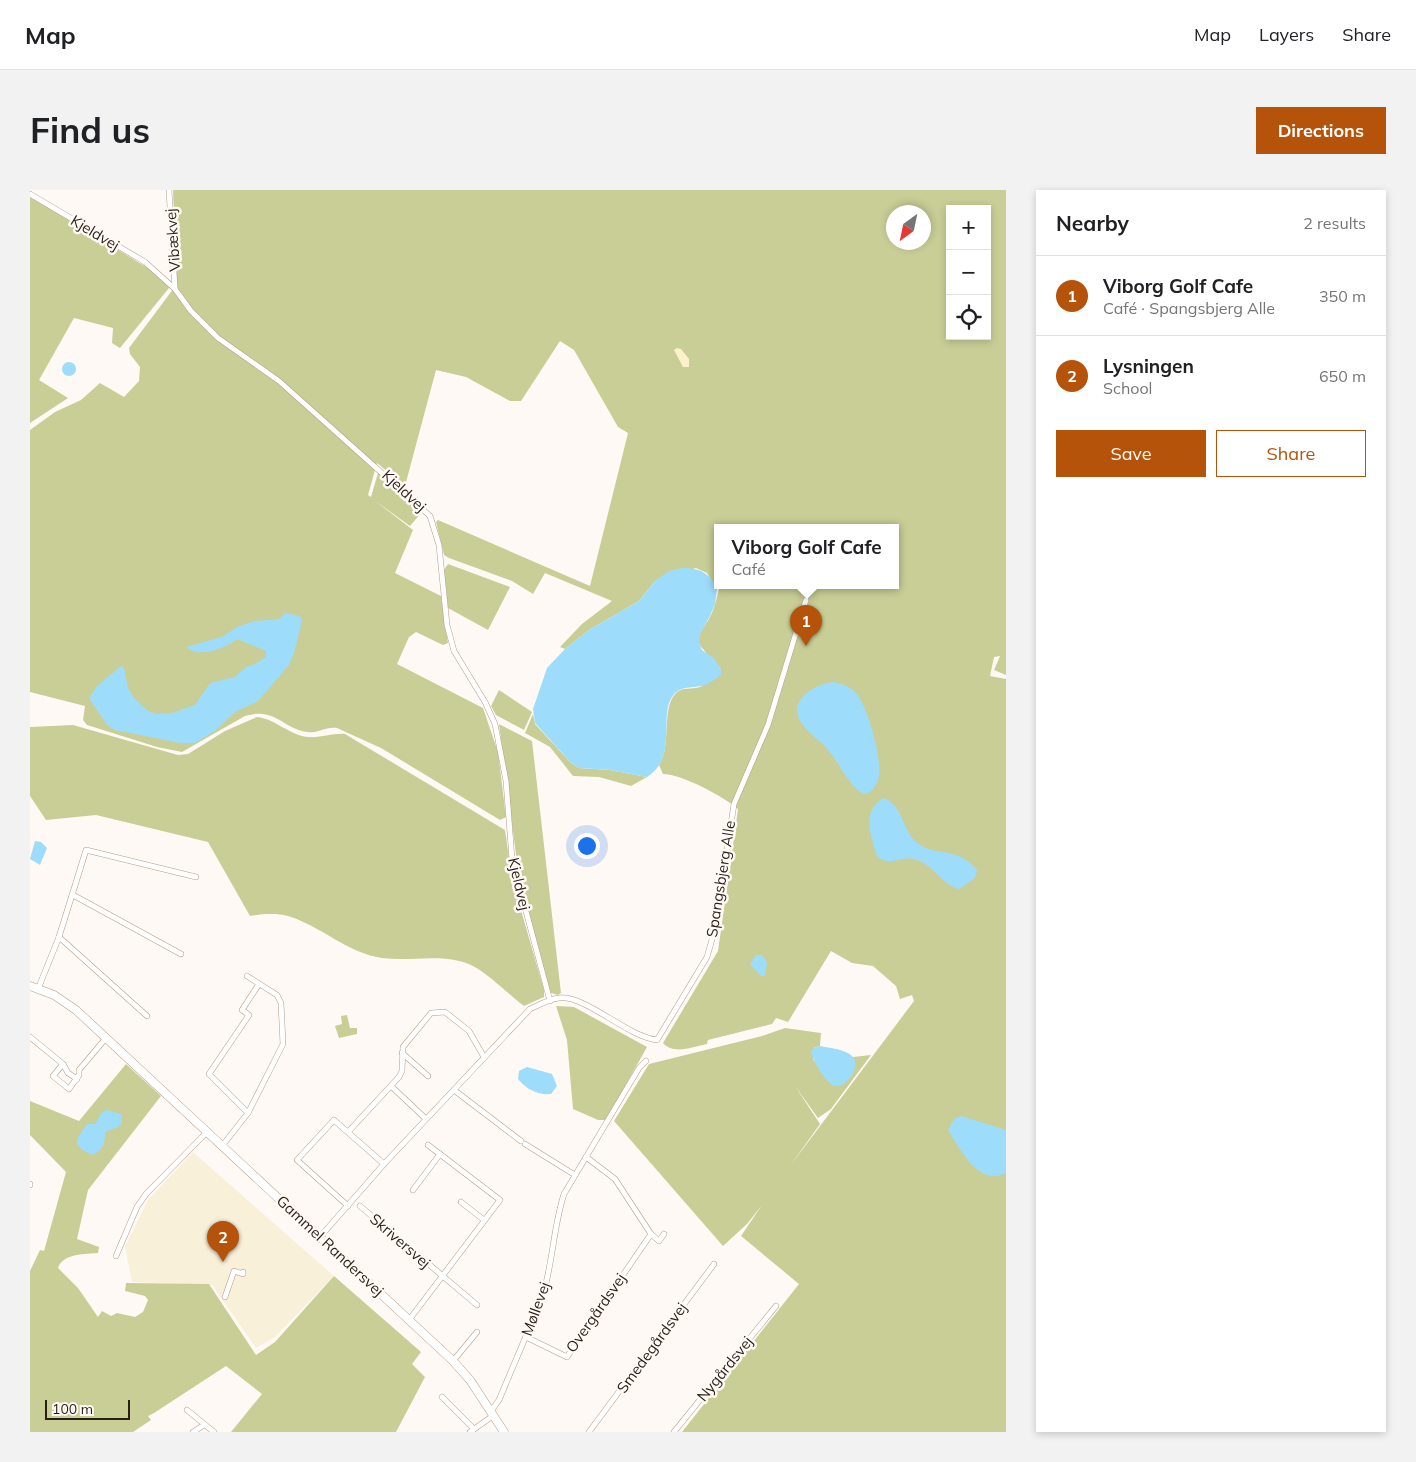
<!DOCTYPE html>
<html lang="en">
<head>
<meta charset="utf-8">
<style>
  body { margin:0; font-family:Mulish,sans-serif; background:#f2f2f2; color:#202124 }
  .controls { position:absolute; right:15px; top:15px; display:grid; overflow:hidden; border-radius:0px; box-shadow:0 2px 8px #0003 }
  .controls button { width:45px; height:45px; display:grid; place-items:center; padding:0; border:0; border-bottom:1px solid #e0e0e0; background:#fff; color:#202124; font:25px sans-serif }
  .compass { position:absolute; left:856px; top:15px; width:45px; height:45px; border-radius:50%; background:#fff; box-shadow:0 2px 8px #0003; rotate:213deg }
  .scale { position:absolute; left:15px; bottom:12px; width:85px; box-sizing:border-box; padding-left:5px; border:2px solid #291f17; border-top:0; font-size:14px; line-height:18px; white-space:nowrap; color:#291f17; -webkit-text-stroke:4px #fff9f5; paint-order:stroke }
  .you { position:absolute; left:556px; top:655px; width:18px; height:18px; margin:-12px; border:4px solid #fff; border-radius:50%; background:#1a73e8; box-shadow:0 0 0 8px #1a73e833 }
  .badge { display:grid; place-items:center; width:32px; height:32px; border-radius:50%; background:#b45309; color:#fff; font-size:16px; font-weight:700 }
  .pin { position:absolute; translate:-50% -41px; filter:drop-shadow(0 1px 2px #0008) }
  .pin::after { content:''; position:absolute; top:26px; width:18px; height:15px; background:inherit; clip-path:polygon(0 0,100% 0,50% 100%) }
  .popup { position:absolute; left:684px; top:334px; width:185px; height:65px; box-sizing:border-box; display:grid; place-content:center; border-radius:0px; background:#fff; filter:drop-shadow(0 1px 4px #0005); font-size:16px; white-space:nowrap; color:#757577 }
  .popup b { font-size:19px; color:#202124 }
  .popup::after { content:''; position:absolute; left:50%; top:100%; margin-left:-10px; border:10px solid transparent; border-top-color:#fff }
  .list { margin:0; padding:0; list-style:none }
  h2 { display:flex; justify-content:space-between; align-items:center; height:65px; margin:0; padding:0 20px; font-size:21px }
  h2 small { font-size:16px; font-weight:400; color:#757577 }
  .list li { display:grid; grid-template-columns:32px 1fr auto; gap:15px; align-items:center; box-sizing:border-box; height:80px; padding:0 20px; border-top:1px solid #e0e0e0 }
  .list b { display:block; font-size:19px; white-space:nowrap }
  .list p { margin:0; font-size:16px; white-space:nowrap; color:#757577 }
  .list em { font-size:16px; font-style:normal; color:#757577 }
  .actions { display:flex; gap:10px; padding:15px 20px }
  .actions a { flex:1; padding:11px 0; border:1px solid #b45309; border-radius:0px; text-align:center; font-size:18px; color:#b45309 }
  .actions .main { background:#b45309; color:#fff }
  .icon { flex:none; width:28px; height:28px; fill:none; stroke:currentColor; stroke-width:2; stroke-linecap:round; stroke-linejoin:round }
  .map { position:relative; flex:none; width:976px; height:1242px; overflow:hidden; border-radius:0px }
  header { display:flex; align-items:center; gap:30px; box-sizing:border-box; height:70px; padding:0 25px; background:#fff; border-bottom:1px solid #e0e0e0 }
  header strong { font-size:24px }
  nav { display:flex; gap:28px; margin-inline-start:auto; font-size:18px }
  .intro { display:flex; align-items:center; justify-content:space-between; box-sizing:border-box; height:120px; padding:0 30px }
  h1 { margin:0; font-size:35px }
  .button { padding:12px 22px; border-radius:0px; background:#b45309; color:#fff; font-size:18px; font-weight:700 }
  main { display:flex; gap:30px; padding:0 30px }
  aside { flex:1; background:#fff; border-radius:0px; box-shadow:0 2px 8px #0003 }
  .map>svg:first-child { display:block }
</style>
</head>
<body>
<header>
<strong>Map</strong>
<nav><a>Map</a><a>Layers</a><a>Share</a></nav>
</header>
<div class="intro"><h1>Find us</h1><a class="button">Directions</a></div>
<main>
<div class="map">
<svg width="976" height="1242" viewBox="0 0 976 1242">
  <rect width="100%" height="100%" fill="#fff9f5"/>
  <path fill="#f9f0da" d="M163 962 304 1086 245 1147 226 1158 182 1095 102 1092 95 1057 118 1010Z"/>
  <g fill="#c9ce97" fill-rule="evenodd">
    <path d="M143 0H976V485L964 480 970 466 964 467 960 486 976 489V1242H652L769 1094 711 1046 732 1015 717 1034 693 1056 584 931 619 874 732 846 755 838 791 843 790 856 783 858V869L803 895 825 873 823 867 841 865 801 919 788 928 765 896 790 934 760 976 884 811 882 805 870 809 866 796 843 776 822 773 801 761 758 832 746 828 742 834 678 850 677 854C662 857 644 865 633 853L688 761 708 619C694 607 652 584 633 584L629 575C642 555 631 521 645 504 652 496 661 500 670 497 677 494 685 485 691 480 687 472 670 458 669 453 667 444 675 436 679 429 685 418 687 406 690 395H865V337H687V399L677 383 666 378 625 391 609 411 559 440 535 459 530 457 552 434 582 411 515 383 503 404 482 391 419 368 414 365 406 332 408 330 560 396 598 243 588 237 544 160 530 151 491 211H480L436 187 406 180 375 296 347 273 338 305 341 307 348 283 392 322 380 336 344 310 383 340 365 383 411 406 418 453 413 455 386 442 379 447 367 474 453 518 468 562 476 627 470 630 351 558 307 538C296 536 287 544 277 542 251 538 246 517 215 526L152 562 127 557 57 535 53 530 55 516 0 502V240L25 222 51 210 70 193 94 207 109 191 110 177 100 164 99 158 147 94ZM920 19H957V146H920ZM864 22H894V52H864Z"/>
    <path d="M0 6 121 80 137 93 139 98 90 158 82 153 83 138 44 128 9 190 38 208 0 233Z"/>
    <path d="M418 374 480 397 458 440 418 418 414 380Z"/>
    <path d="M469 500 502 522 494 540 466 525 461 516Z"/>
    <path d="M503 524 505 534 540 572 549 578 580 580 617 587 601 596 569 587 543 586 520 557 495 543Z"/>
    <path d="M227 527C246 529 260 546 279 547 290 548 303 543 315 544L475 640 482 689 514 800V807L494 816C478 804 461 786 443 776 415 762 382 772 352 768 317 763 291 736 258 726 246 723 232 724 220 726L178 652 66 625 16 630 0 606V537L43 535 148 565 158 564 195 541Z"/>
    <path d="M469 534 502 551 531 803 528 805 521 803 518 795 490 695Z"/>
    <path d="M526 816 544 817 617 857 576 930H568L543 919 537 850Z"/>
    <path d="M317 825 320 838H327V844L309 848 305 836 312 834 311 826Z"/>
    <path d="M96 874 131 906 58 1000 47 1049 69 1057 68 1063C56 1064 33 1063 28 1078L48 1098 68 1127 72 1121 81 1126 87 1123 105 1127 113 1122 118 1110 115 1106 95 1101 96 1093 179 1094 226 1165 245 1152 304 1086 391 1162 382 1174 395 1187 366 1242H201L232 1204 196 1176 124 1223 87 1166 124 1223 118 1226 121 1230 103 1242H0V1081L10 1060 14 1061 36 982 0 945V911L49 931Z"/>
  </g>
  <path fill="#fbf1cb" d="M647 158 651 159 659 169V177H653L644 160Z"/>
  <g fill="#9dddfb">
    <circle cx="39" cy="179" r="7"/>
    <path d="M652 378C670 378 679 382 687 399L685 414 679 428 670 444 669 453 672 460 684 468 691 480V485C684 490 678 495 671 496 662 498 653 496 645 503 626 523 650 566 617 587L580 580 549 578 540 572 505 533 503 519 517 478 535 459 559 440 609 411 625 391 639 381Z"/>
    <path d="M255 423 270 426 272 430 264 463 259 475 228 511 205 522 186 540 165 553H150L85 540 77 535 59 508 67 496 91 476 94 478 98 498 104 508 118 521 127 524 142 523 165 515 180 493 205 487 216 477 223 475 236 467V461L207 449C195 458 170 469 156 457L192 447 207 437 225 431 249 429Z"/>
    <path d="M803 492C812 494 820 496 827 504 838 518 852 569 849 586 848 593 843 599 839 603L834 604C818 596 810 573 798 560 791 551 780 545 773 535 755 512 782 495 803 492Z"/>
    <path d="M853 608C872 614 872 638 885 651 905 669 926 654 947 680L945 688 929 699C911 694 902 673 884 669 871 665 859 678 847 666 841 646 831 622 853 608Z"/>
    <path d="M5 651 11 652 17 658 10 675 0 669Z"/>
    <path d="M726 765H732L737 772 735 786H731L720 774Z"/>
    <path d="M790 856C799 858 816 859 823 867 831 876 816 901 803 895 794 890 784 872 781 863L783 858Z"/>
    <path d="M497 877 522 884 527 896 521 904C508 905 497 900 488 889L489 881Z"/>
    <path d="M77 920 91 924 92 933 88 937 75 942C75 954 74 958 63 965L52 960 47 954 48 947 57 934H65L72 922Z"/>
    <path d="M931 926 976 940V983C948 997 930 958 918 940L924 929Z"/>
  </g>
  <g fill="none" stroke-linecap="round" stroke-linejoin="round">
    <defs>
      <g id="street">
        <path d="M139 0 145 99"/>
        <path d="M0 4 115 72 145 99 161 121 188 148 249 191 400 326 409 355 417 435 424 461 455 512 465 534 476 591 482 669 520 811"/>
        <path d="M43 705 151 764"/>
        <path d="M29 747 117 826"/>
        <path d="M8 799 29 747 56 660 166 687"/>
        <path d="M0 847 33 874 38 883 47 889"/>
        <path d="M372 863 398 886"/>
        <path d="M33 874 23 886 39 899 49 885V880L76 848"/>
        <path d="M361 896 396 929"/>
        <path d="M424 900 491 951"/>
        <path d="M218 923 179 884 219 825 212 820 229 794"/>
        <path d="M318 942 369 887 372 881 373 857 401 823 415 822 439 841 454 867"/>
        <path d="M495 954 545 985"/>
        <path d="M192 956 218 923 253 854 251 813 247 805 217 786"/>
        <path d="M0 994V995"/>
        <path d="M383 1000 410 964"/>
        <path d="M431 1012 454 1030"/>
        <path d="M318 1016 267 970 304 930 354 974"/>
        <path d="M330 1016 447 1115"/>
        <path d="M621 1044 629 1051 634 1044"/>
        <path d="M290 1047 354 974 500 819C509 815 519 809 529 808 556 805 596 846 627 850L677 767 685 739 704 614 738 535 776 410"/>
        <path d="M86 1066 107 1017 116 1004 177 942"/>
        <path d="M195 1107 204 1081 213 1084V1082"/>
        <path d="M379 1130 470 1010 398 955"/>
        <path d="M496 1147 537 1167 621 1044 585 989 556 967"/>
        <path d="M423 1171 447 1142"/>
        <path d="M412 1207 444 1239"/>
        <path d="M157 1220 184 1242"/>
        <path d="M461 1221 469 1210 512 1108C523 1074 523 1038 534 1004L609 878 616 871"/>
        <path d="M163 1242 174 1235"/>
        <path d="M440 1242 464 1225"/>
        <path d="M559 1242 684 1074"/>
        <path d="M644 1242 746 1116"/>
      </g>
      <path id="secondary" d="M0 796 24 805 46 820 423 1171 440 1190 474 1242"/>
    </defs>
    <use href="#street" stroke="#b69c88" stroke-width="6"/>
    <use href="#secondary" stroke="#b69c88" stroke-width="9"/>
    <use href="#street" stroke="#fff" stroke-width="5"/>
    <use href="#secondary" stroke="#fff" stroke-width="8"/>
  </g>
  <g text-anchor="middle" stroke-width="5" stroke-linejoin="round" paint-order="stroke">
    <g font-size="15" fill="#291f17" stroke="#fff9f5">
      <text transform="translate(65 43) rotate(31)" y="5">Kjeldvej</text>
      <text transform="translate(143 50) rotate(-94)" y="5">Vibækvej</text>
      <text transform="translate(374 301) rotate(43)" y="5">Kjeldvej</text>
      <text transform="translate(691 689) rotate(-81)" y="5">Spangsbjerg Alle</text>
      <text transform="translate(489 694) rotate(77)" y="5">Kjeldvej</text>
      <text transform="translate(370 1051) rotate(41)" y="5">Skriversvej</text>
      <text transform="translate(300 1056) rotate(43)" y="5">Gammel Randersvej</text>
      <text transform="translate(506 1119) rotate(-70)" y="5">Møllevej</text>
      <text transform="translate(566 1123) rotate(-55)" y="5">Overgårdsvej</text>
      <text transform="translate(622 1158) rotate(-54)" y="5">Smedegårdsvej</text>
      <text transform="translate(695 1179) rotate(-51)" y="5">Nygårdsvej</text>
    </g>
  </g>
</svg>
<div class="controls">
<button>+</button>
<button>−</button>
<button><svg class="icon" aria-label="locate" viewBox="0 0 24 24"><circle cx="12" cy="12" r="6"/><path d="M12 2v4M12 18v4M2 12h4M18 12h4"/></svg></button>
</div>
<svg class="compass" viewBox="-18 -18 36 36"><path d="M0-13l5 13h-10z" fill="#e53935"/><path d="M0 13l5-13h-10z" fill="#757577"/></svg>
<div class="scale">100 m</div>
<div class="you"></div>
<div class="pin badge" style="left:776px;top:456px">1</div>
<div class="popup"><b>Viborg Golf Cafe</b>Café</div>
<div class="pin badge" style="left:193px;top:1072px">2</div>
</div>
<aside>
<h2>Nearby<small>2 results</small></h2>
<ul class="list">
<li><span class="badge">1</span><div><b>Viborg Golf Cafe</b><p>Café · Spangsbjerg Alle</p></div><em>350 m</em></li>
<li><span class="badge">2</span><div><b>Lysningen</b><p>School</p></div><em>650 m</em></li>
</ul>
<div class="actions"><a class="main">Save</a><a>Share</a></div>
</aside>
</main>
</body>
</html>
